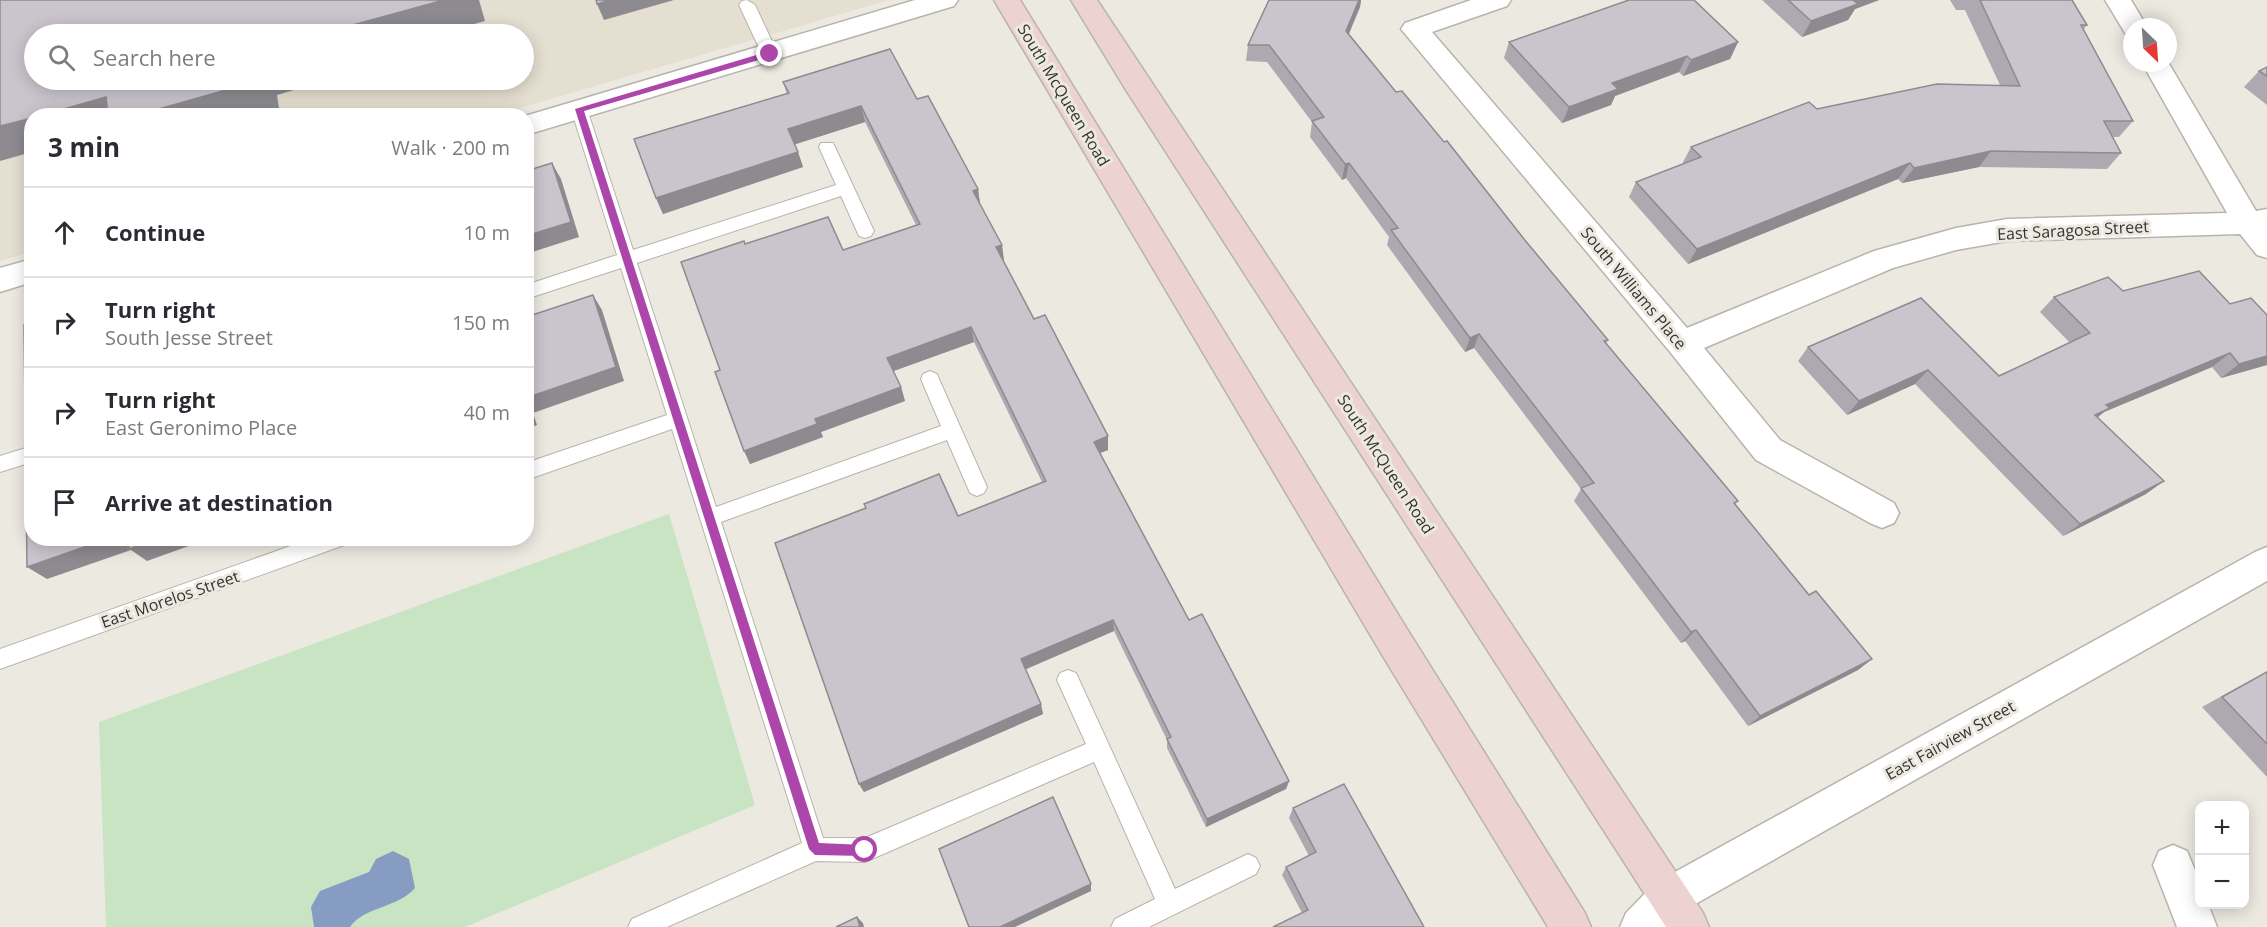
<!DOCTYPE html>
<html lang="en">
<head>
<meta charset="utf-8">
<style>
  body { margin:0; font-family:"Open Sans",sans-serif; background:#f2f2f3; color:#2b2b33 }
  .controls { position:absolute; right:18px; bottom:18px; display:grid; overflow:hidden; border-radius:12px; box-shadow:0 3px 15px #0003 }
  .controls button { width:54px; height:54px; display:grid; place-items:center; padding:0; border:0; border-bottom:2px solid #e1e1e2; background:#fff; color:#2b2b33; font:30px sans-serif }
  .compass { position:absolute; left:2123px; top:18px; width:54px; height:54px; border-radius:50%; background:#fff; box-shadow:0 3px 15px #0003; rotate:155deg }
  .stop { position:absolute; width:18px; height:18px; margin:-14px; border:4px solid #ac46ab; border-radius:50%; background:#fff }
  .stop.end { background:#ac46ab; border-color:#fff; box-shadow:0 2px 6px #0008 }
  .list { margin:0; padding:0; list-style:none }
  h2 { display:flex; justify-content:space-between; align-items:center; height:78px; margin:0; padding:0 24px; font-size:26px }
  h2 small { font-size:20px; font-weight:400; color:#7c7c81 }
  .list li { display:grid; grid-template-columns:39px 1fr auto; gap:18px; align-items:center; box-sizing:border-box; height:90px; padding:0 24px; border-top:2px solid #e1e1e2 }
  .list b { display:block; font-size:22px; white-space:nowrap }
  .list p { margin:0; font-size:20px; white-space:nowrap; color:#7c7c81 }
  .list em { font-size:20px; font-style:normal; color:#7c7c81 }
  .icon { flex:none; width:33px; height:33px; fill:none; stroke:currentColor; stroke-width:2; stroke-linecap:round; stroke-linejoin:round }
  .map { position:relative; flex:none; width:2267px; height:927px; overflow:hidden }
  .search { position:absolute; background:#fff; box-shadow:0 3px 15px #0003; left:24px; top:24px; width:510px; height:66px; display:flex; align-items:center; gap:15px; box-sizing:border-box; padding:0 21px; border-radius:33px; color:#7c7c81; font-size:22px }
  .panel { position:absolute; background:#fff; box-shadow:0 3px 15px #0003; left:24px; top:108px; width:510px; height:438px; border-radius:24px }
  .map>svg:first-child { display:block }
</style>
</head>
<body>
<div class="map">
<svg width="2267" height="927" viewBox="0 0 2267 927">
  <rect width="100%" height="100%" fill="#ece9e1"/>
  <path fill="#e4dfd0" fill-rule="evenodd" d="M0 0H889L496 115 32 116 31 252 0 261ZM34 34H524V80H34Z"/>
  <path fill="#c8e4c3" d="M669 514 755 805 465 927H106L99 722Z"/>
  <path fill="#869cc2" d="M393 851 409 859 415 888C398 908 365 906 350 927H314L311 907 320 891 369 872 376 859Z"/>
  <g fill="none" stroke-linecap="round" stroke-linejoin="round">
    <defs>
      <g id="lane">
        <path d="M747 0 755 5 778 54 776 58H764L762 54 739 5 742 1Z"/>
        <path d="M579 103 585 105 587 109 633 250 836 185 819 147 821 143H833L835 147 874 231 871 236 865 238 859 236 841 196 637 263 716 507 941 426 921 379 923 374 930 371 937 374 939 379 987 487 984 493 977 496 970 493 947 440 721 522 823 838H865L1086 744 1057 680 1060 673 1068 670 1076 673 1175 889 1248 854 1256 858 1260 866 1256 874 1149 927H1111L1115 919 1155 899 1094 762 865 862 816 861 667 927H628L632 919 802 843 672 429 526 480V463L667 415 621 268 526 299V285L617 255 571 109 573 105Z"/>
        <path d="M32 446V462L0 472V456Z"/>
        <path d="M313 538H350L347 544 0 669V649Z"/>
      </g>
      <g id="street">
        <path d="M915 0H958L954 6 526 135V116H525Z"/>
        <path d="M1471 0H1511L1507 6 1432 32 1687 328 1874 251 1956 228 2007 219 2227 213 2142 63 2168 62 2256 211 2267 209V258L2257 255 2240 234 2007 241 1956 250 1893 268 1704 348 1780 440 1894 503 1899 513 1894 523 1882 528 1870 523 1756 460 1671 353 1401 29 1405 23Z"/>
        <path d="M2105 0H2131L2147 27H2132V35L2125 33Z"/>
        <path d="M32 259V282L0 292V268Z"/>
        <path d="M2267 547V581L1683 911 1668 927H1620L1626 913 1655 883 2255 552Z"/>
        <path d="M2173 845 2187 851 2200 882V904H2208L2217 927H2177L2153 865 2159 851Z"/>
      </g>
      <g id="secondary">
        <path d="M994 0H1020L1407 629 1585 913 1591 927H1548L1381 653Z"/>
        <path d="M1071 0H1097L1703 913 1709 927H1666L1126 90Z"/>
      </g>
    </defs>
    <use href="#lane" stroke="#b8b4ad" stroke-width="2"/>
    <use href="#street" stroke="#b8b4ad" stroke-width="3"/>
    <use href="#secondary" stroke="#b8b4ad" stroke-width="3"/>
    <use href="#lane" fill="#fff" fill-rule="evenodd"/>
    <use href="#street" fill="#fff" fill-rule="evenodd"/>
    <use href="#secondary" fill="#ecd3d2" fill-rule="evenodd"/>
  </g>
  <g fill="#aea9b0">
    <path d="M1269 0H1361L1360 7 1349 34 1396 92 1524 239 1608 340 1606 344 1738 501 1735 504 1809 595 1872 659 1858 670 1748 726 1685 641 1681 643 1574 501 1581 489 1474 348 1465 352 1387 245 1389 237 1346 178 1342 180 1310 137 1312 122 1267 62 1246 61 1248 45Z"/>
    <path d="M1762 0H1879L1855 9 1848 20 1802 37Z"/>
    <path d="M1950 0H2072L2087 25 2083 30 2133 121 2119 137H2113L2121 153 2107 169 1979 167 1902 183 1898 179 1688 264 1629 197 1636 182 1684 164 1683 162 1691 147 1817 109 2000 85 1965 10H1956Z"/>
    <path d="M1509 42H1738L1730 59 1683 76 1679 72 1615 96 1611 105 1562 123 1504 58Z"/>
    <path d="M2267 67V105L2244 87 2259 71Z"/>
    <path d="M783 82 917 99 978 189 980 204 1002 245 1003 261 1034 319 1108 450 1100 453 1189 620 1289 781 1286 789 1206 827 1167 748V740L1114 631 1026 669 1043 714 864 792 859 784 958 516 1042 482 974 342 893 371 901 387 905 401 821 432 823 437 750 464 720 370 745 244 843 250 916 225 865 122 795 144 803 167 663 214 656 198 787 94Z"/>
    <path d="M2123 291 2267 365 2221 378 2212 367 2104 412 2098 417 2146 494 2063 536 1915 384 1847 415 1798 361 1808 347 1999 376 2070 343 2040 312 2054 297Z"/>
    <path d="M2267 671V777L2202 707Z"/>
    <path d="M1293 808 1424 927 1302 913 1282 875 1286 867 1309 856 1289 818Z"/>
  </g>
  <g fill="#8d8a90">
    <path d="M444 0H479L485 21 437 34H320Z"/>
    <path d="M610 0H674L604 20 597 4Z"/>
    <path d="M1359 0H1361L1360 7 1343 47 1346 31Z"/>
    <path d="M1849 0H1879L1855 9 1848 20 1802 37 1811 21Z"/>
    <path d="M1738 42 1730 59 1683 76 1691 60Z"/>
    <path d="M1687 56 1679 72 1615 96 1611 105 1562 123 1569 107 1612 83Z"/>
    <path d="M258 80H320L321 82 277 95 279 108 253 116H134Z"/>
    <path d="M106 97 123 116H39Z"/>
    <path d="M861 106 865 122 793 145 788 129Z"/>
    <path d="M32 118V152L0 161V126Z"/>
    <path d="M1991 151 1979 167 1902 183 1914 168Z"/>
    <path d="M798 152 803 167 663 214 656 198Z"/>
    <path d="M552 163 561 179 579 237 526 254V236Z"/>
    <path d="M1349 163 1346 178 1342 180 1345 164Z"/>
    <path d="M1910 163 1898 179 1688 264 1697 249Z"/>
    <path d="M978 189 980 204 975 206 973 191Z"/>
    <path d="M1002 245 1004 260 998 262 996 247Z"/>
    <path d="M593 295 602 310 624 381 533 413 537 425 526 429V398Z"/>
    <path d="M971 327 974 342 891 372 887 358Z"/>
    <path d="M1479 334 1474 348 1465 352 1470 338Z"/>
    <path d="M2230 353 2212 367 2104 412 2093 421 2079 428 2106 405Z"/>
    <path d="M2267 356V365L2221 378 2239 364Z"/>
    <path d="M1928 370 1915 384 1847 415 1859 401Z"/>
    <path d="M901 387 905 401 821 432 823 437 750 464 744 451 815 419Z"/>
    <path d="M32 399V406L25 401Z"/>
    <path d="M1108 436V450L1095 455 1094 442Z"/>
    <path d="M2164 481 2146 494 2063 536 2080 524Z"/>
    <path d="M110 538H211L147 561 131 550 47 579 27 567Z"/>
    <path d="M1113 620 1114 631 1024 670 1021 659Z"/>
    <path d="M1696 630 1685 641 1681 643 1691 632Z"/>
    <path d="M1872 659 1858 670 1748 726 1760 716Z"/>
    <path d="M1041 704 1043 714 864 792 859 784Z"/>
    <path d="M1289 781 1286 789 1206 827 1207 819Z"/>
    <path d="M1091 884V891L1015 927H1000Z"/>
    <path d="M857 917 863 923 864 927H860Z"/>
  </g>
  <g fill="#cac5cd" stroke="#8d8a90" stroke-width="1.5">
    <path d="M0 0H444L320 34H34V80H258V81L134 116H108L106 97 39 116H32V118L0 126Z"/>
    <path d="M596 0H610L597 4Z"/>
    <path d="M1269 0H1359L1346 31 1396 92 1402 91 1444 142 1447 141 1524 239 1608 340 1604 341 1738 501 1734 503 1809 595 1816 591 1872 659 1760 716 1696 630 1691 632 1581 488 1594 483 1479 334 1470 338 1391 230 1398 228 1349 163 1345 164 1312 121 1324 117 1269 45H1248Z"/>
    <path d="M1629 0H1694L1738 42 1691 60 1687 56 1612 83 1618 89 1569 107 1509 42Z"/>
    <path d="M1788 0H1853L1858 4 1811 21Z"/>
    <path d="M1980 0H2072L2087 25H2081L2133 121H2104L2121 153 1991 151 1914 168 1910 163 1697 249 1636 182 1701 157 1691 147 1809 102 1817 109 1937 84 2020 86Z"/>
    <path d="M890 49 917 99 928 96 978 189 973 191 1002 245 996 247 1034 319 1045 315 1108 436 1094 442 1189 620 1202 614 1289 781 1207 819 1167 739 1171 737 1113 620 1021 659 1041 704 859 784 775 543 866 508 864 504 939 474 958 516 1046 481 971 327 887 358 901 387 815 419 817 424 744 451 715 372 720 370 681 262 744 241 745 244 828 217 843 250 920 224 861 106 788 129 798 152 656 198 634 139 789 93 783 82Z"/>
    <path d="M2267 67V76L2259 71Z"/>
    <path d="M552 163 571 222 526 236V171Z"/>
    <path d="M2199 271 2230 304 2251 298 2267 315V356L2239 364 2230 353 2106 405 2110 408 2095 415 2164 481 2080 524 1928 370 1859 401 1808 347 1921 298 1999 376 2090 333 2054 297 2108 277 2123 291Z"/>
    <path d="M593 295 616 367 526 398V358L530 357 526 345V317Z"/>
    <path d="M32 322V399L25 401 24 325Z"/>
    <path d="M32 481V538H110L27 567 26 483Z"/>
    <path d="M129 538H159L129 549Z"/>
    <path d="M2267 672V744L2222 697Z"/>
    <path d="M1344 784 1424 927H1273L1308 910 1286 867 1316 852 1293 808Z"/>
    <path d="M1053 797 1091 884 1000 927H969L939 849Z"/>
    <path d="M857 917 860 927H836Z"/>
  </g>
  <path fill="#ac46ab" d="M770 51 774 54 773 56 584 111 819 843 865 845 871 850 865 856 815 855 809 849 575 109Z"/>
  <g text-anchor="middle" stroke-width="6" stroke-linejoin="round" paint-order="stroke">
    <g font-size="16" fill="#363431" stroke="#ece9e1">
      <text transform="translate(1064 95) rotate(59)" y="6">South McQueen Road</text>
      <text transform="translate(2073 230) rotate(-3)" y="6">East Saragosa Street</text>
      <text transform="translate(1634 288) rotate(50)" y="6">South Williams Place</text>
      <text transform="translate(1386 464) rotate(57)" y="6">South McQueen Road</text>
      <text transform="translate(170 599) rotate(-19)" y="6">East Morelos Street</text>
      <text transform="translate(1950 740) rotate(-29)" y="6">East Fairview Street</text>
    </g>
  </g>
</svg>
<div class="controls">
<button>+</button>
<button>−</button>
</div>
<svg class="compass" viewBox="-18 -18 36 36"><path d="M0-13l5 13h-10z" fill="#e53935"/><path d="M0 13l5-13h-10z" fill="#7c7c81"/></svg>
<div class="stop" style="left:865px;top:850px"></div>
<div class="stop end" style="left:770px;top:54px"></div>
<div class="search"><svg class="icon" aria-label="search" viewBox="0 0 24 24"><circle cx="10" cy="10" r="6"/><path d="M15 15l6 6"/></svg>Search here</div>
<section class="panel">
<h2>3 min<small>Walk · 200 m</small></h2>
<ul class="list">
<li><svg class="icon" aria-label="ahead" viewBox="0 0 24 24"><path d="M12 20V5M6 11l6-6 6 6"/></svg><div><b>Continue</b></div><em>10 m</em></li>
<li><svg class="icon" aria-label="right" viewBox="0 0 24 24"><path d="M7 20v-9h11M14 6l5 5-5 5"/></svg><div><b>Turn right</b><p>South Jesse Street</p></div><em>150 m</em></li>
<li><svg class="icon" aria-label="right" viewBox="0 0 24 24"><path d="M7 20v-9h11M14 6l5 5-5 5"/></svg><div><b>Turn right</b><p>East Geronimo Place</p></div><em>40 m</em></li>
<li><svg class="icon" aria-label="arrive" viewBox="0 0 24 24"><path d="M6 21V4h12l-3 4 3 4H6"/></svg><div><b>Arrive at destination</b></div></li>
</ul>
</section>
</div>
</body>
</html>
